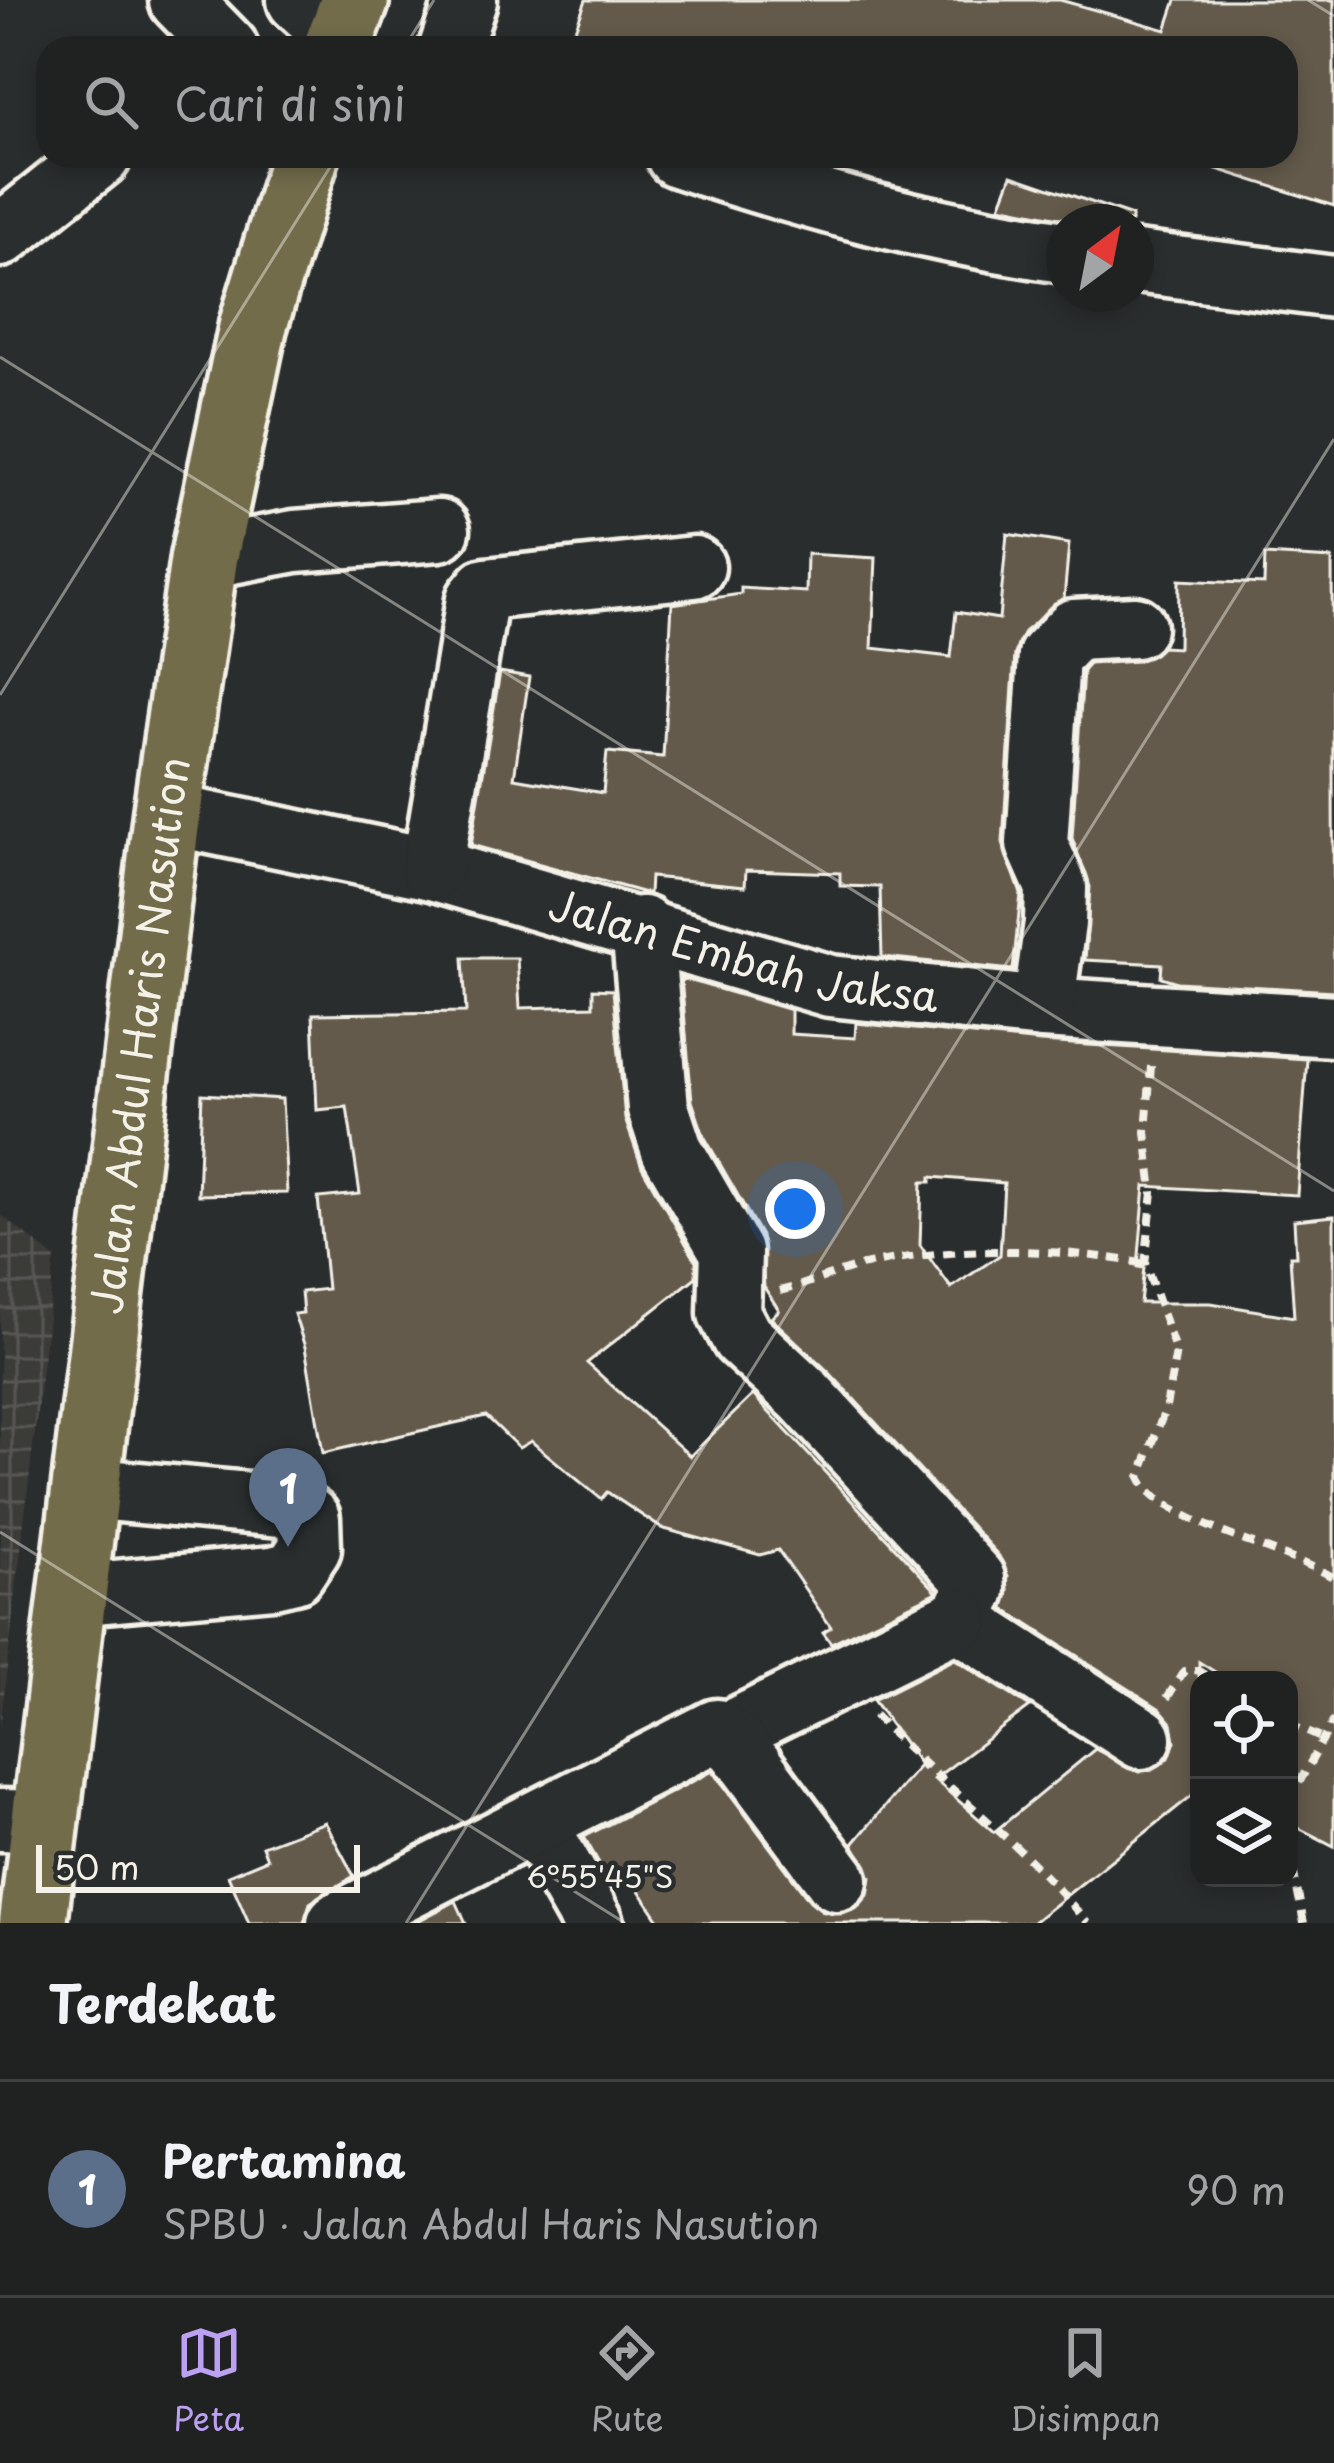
<!DOCTYPE html>
<html lang="id">
<head>
<meta charset="utf-8">
<style>
  body { margin:0; font-family:"Playpen Sans",sans-serif; background:#282a2a; color:#f1f3f6 }
  .controls { position:absolute; right:36px; bottom:36px; display:grid; overflow:hidden; border-radius:24px; box-shadow:0 6px 18px #0003 }
  .controls button { width:108px; height:108px; display:grid; place-items:center; padding:0; border:0; border-bottom:3px solid #3d3f40; background:#202222; color:#f1f3f6; font:60px sans-serif }
  .compass { position:absolute; left:1046px; top:204px; width:108px; height:108px; border-radius:50%; background:#202222; box-shadow:0 6px 18px #0003; rotate:32deg }
  .scale { position:absolute; left:36px; bottom:30px; width:324px; box-sizing:border-box; padding-left:12px; border:6px solid #f4f1e8; border-top:0; font-size:33px; line-height:42px; white-space:nowrap; color:#f4f1e8; -webkit-text-stroke:9px #2a2d2e; paint-order:stroke }
  .you { position:absolute; left:795px; top:1209px; width:42px; height:42px; margin:-30px; border:9px solid #fff; border-radius:50%; background:#1a73e8; box-shadow:0 0 0 18px #1a73e833 }
  .badge { display:grid; place-items:center; width:78px; height:78px; border-radius:50%; background:#bca0f2; color:#fff; font-size:39px; font-weight:700 }
  .pin { position:absolute; translate:-50% -99px; filter:drop-shadow(0 3px 6px #0008) }
  .pin::after { content:''; position:absolute; top:63px; width:42px; height:36px; background:inherit; clip-path:polygon(0 0,100% 0,50% 100%) }
  .list { margin:0; padding:0; list-style:none }
  h2 { display:flex; justify-content:space-between; align-items:center; height:156px; margin:0; padding:0 48px; font-size:51px }
  h2 small { font-size:39px; font-weight:400; color:#a2a4a5 }
  .list li { display:grid; grid-template-columns:78px 1fr auto; gap:36px; align-items:center; box-sizing:border-box; height:216px; padding:0 48px; border-top:3px solid #3d3f40 }
  .list b { display:block; font-size:45px; white-space:nowrap }
  .list p { margin:0; font-size:39px; white-space:nowrap; color:#a2a4a5 }
  .list em { font-size:39px; font-style:normal; color:#a2a4a5 }
  .icon { flex:none; width:66px; height:66px; fill:none; stroke:currentColor; stroke-width:2; stroke-linecap:round; stroke-linejoin:round }
  .map { position:relative; flex:none; width:1334px; height:1923px; overflow:hidden }
  .search { position:absolute; background:#202222; box-shadow:0 6px 18px #0003; left:36px; right:36px; top:36px; height:132px; display:flex; align-items:center; gap:30px; box-sizing:border-box; padding:0 42px; border-radius:36px; color:#a2a4a5; font-size:45px }
  .sheet { height:372px; background:#202222 }
  nav { display:flex; justify-content:space-around; align-items:center; box-sizing:border-box; height:168px; border-top:3px solid #3d3f40; background:#202222; font-size:33px; color:#a2a4a5 }
  nav a { display:grid; justify-items:center; gap:6px }
  nav .on { color:#bca0f2 }
  .map>svg:first-child { display:block }
</style>
</head>
<body>
<div class="map">
<svg width="1334" height="1923" viewBox="0 0 1334 1923">
  <defs>
    <pattern id="industrial-grid" width="8" height="8" patternUnits="userSpaceOnUse" patternTransform="scale(3)"><rect width="8" height="8" fill="#3b3a37"/><path d="M0 4h8M4 0v8" fill="none" stroke="#585754"/></pattern>
  </defs>
  <rect width="100%" height="100%" fill="#2a2d2e"/>
  <filter id="ink" filterUnits="userSpaceOnUse"><feTurbulence type="fractalNoise" baseFrequency=".00833" numOctaves="2"/><feDisplacementMap in="SourceGraphic" scale="24" xChannelSelector="R" yChannelSelector="G"/><feConvolveMatrix kernelMatrix="1 2 1 2 8 2 1 2 1" color-interpolation-filters="sRGB"/></filter>
  <g filter="url(#ink)">
    <path fill="url(#industrial-grid)" d="M0 1214 55 1258 0 1728Z"/>
    <g fill="#635a4b" stroke="#f4f1e8" stroke-width="3" fill-rule="evenodd">
      <path d="M586 0H1060L1166 30 1176 0H1334V206L1201 164 1203 156H1286V48H615L574 32Z"/>
      <path d="M1012 175 1132 216 1131 222H1079L1000 206Z"/>
      <path d="M1007 534 1069 544 1064 599 1024 632 1015 654 1003 842 1021 894 1013 970 882 957 880 887 840 886V873L746 870 745 886 650 877 649 894 471 845 500 672 529 677 514 778 603 793 607 752 663 757 672 604 741 594V588L806 592 807 554 876 558 872 648 951 657 956 612 999 619Z"/>
      <path d="M1265 555 1332 559 1334 991 1177 982 1161 977 1162 964 1085 960 1090 887 1072 838 1083 671 1089 664 1137 661 1162 647 1178 648 1179 580 1264 584Z"/>
      <path d="M463 958H517L520 1008 593 1006V989L613 990 625 1119 642 1167 696 1261V1277L587 1363 690 1456 753 1395 937 1592 831 1643 823 1632 831 1627 778 1550 760 1555 661 1528 607 1492 601 1499 531 1441 519 1448 486 1416 323 1453 305 1347 294 1314 303 1313 301 1292 327 1289 318 1198 360 1194 347 1107 317 1110 313 1014 466 1012Z"/>
      <path d="M681 978 791 1010V1034L855 1038 856 1023 1041 1042 1307 1059 1297 1195 1145 1186 1138 1267 1144 1268 1140 1303H1211L1294 1317 1290 1256H1296L1294 1220 1334 1216V1846L1289 1823V1680H1228L1199 1662V1790L1032 1923H661L628 1874 611 1884 584 1837 713 1771 810 1901 824 1912 857 1908 868 1895 871 1877 853 1844 919 1766 924 1770 873 1700 955 1659 1030 1707 934 1779 994 1832 1095 1749 1140 1772 1169 1758 1175 1741 1172 1723 1160 1709 1004 1609 1008 1576 999 1556 829 1372 771 1318 779 1310 764 1287 761 1236 704 1136 692 1101ZM931 1177 1004 1183 1000 1255 951 1288 920 1245 922 1182H931Z"/>
      <path d="M202 1094 282 1099 287 1193 198 1195Z"/>
      <path d="M325 1822 354 1876 310 1903 304 1923H249L228 1875 267 1859 262 1846Z"/>
      <path d="M456 1901 466 1923H414Z"/>
    </g>
    <g fill="none" stroke-linecap="round" stroke-linejoin="round">
      <defs>
        <g id="minor">
          <path d="M180 0 227 48"/>
          <path d="M298 0 341 39"/>
          <path d="M450 48 466 0"/>
          <path d="M677 156C805 199 930 233 1064 252"/>
          <path d="M0 236 100 156"/>
          <path d="M1136 262 1334 287"/>
          <path d="M204 558 295 541 439 530"/>
          <path id="s1" d="M167 814 432 869 830 986 1043 1008 1334 1026"/>
          <path d="M432 869 477 600 486 589 694 567"/>
          <path d="M642 927 658 1108 672 1150 731 1252 729 1313 742 1338 804 1395 974 1579 975 1590 961 1622 1141 1738"/>
          <path d="M1043 1008 1055 923 1056 887 1037 844 1049 656 1074 630 1135 627"/>
          <path d="M71 1595 273 1577 294 1572 310 1548 309 1519 292 1507 85 1488"/>
          <path d="M726 1734 959 1619"/>
          <path d="M0 1820 45 1821"/>
          <path d="M536 1823 593 1923"/>
          <path d="M338 1923 717 1730 737 1746 837 1880"/>
        </g>
        <g id="highway">
          <path d="M337 48 355 0"/>
          <path id="s2" d="M33 1923 167 814 204 558 253 326 305 156"/>
        </g>
      </defs>
      <use href="#minor" stroke="#f4f1e8" stroke-width="69"/>
      <use href="#highway" stroke="#f4f1e8" stroke-width="75"/>
      <g stroke="#f4f1e8" stroke-width="8" stroke-dasharray="12 9" stroke-linecap="butt">
        <path d="M1151 1066 1146 1132 1153 1192 1145 1264 1176 1352 1166 1407 1140 1477C1160 1523 1292 1551 1334 1578"/>
        <path d="M780 1291C810 1284 839 1270 869 1264 956 1246 1058 1247 1145 1264"/>
        <path d="M1167 1698 1184 1671 1197 1670 1214 1680"/>
        <path d="M874 1715C944 1788 1025 1845 1087 1923"/>
        <path d="M1289 1724 1321 1738"/>
        <path d="M1289 1801 1334 1720"/>
        <path d="M1289 1850 1304 1923"/>
      </g>
      <use href="#minor" stroke="#2a2d2e" stroke-width="60"/>
      <use href="#highway" stroke="#726c4b" stroke-width="66"/>
    </g>
  </g>
  <path fill="none" stroke="#f4f1e8" stroke-width="3" stroke-opacity="0.45" d="M1308 0 1334 16M404 48 434 0M0 357 1334 1191M0 695 337 156M0 1532 625 1923M406 1923 1334 439"/>
  <g text-anchor="middle" stroke-width="9" stroke-linejoin="round" paint-order="stroke">
    <g font-size="42" fill="#f4f1e8" stroke="#2a2d2e">
      <text dy="15" stroke="none"><textPath href="#s1" startOffset="594">Jalan Embah Jaksa</textPath></text>
      <text dy="15" stroke="none"><textPath href="#s2" startOffset="894">Jalan Abdul Haris Nasution</textPath></text>
    </g>
  </g>
  <g font-size="30" text-anchor="middle" fill="#f4f1e8" stroke="#2a2d2e" stroke-width="9" stroke-linejoin="round" paint-order="stroke">
    <text x="600" y="1888">6°55'45"S</text>
  </g>
</svg>
<div class="controls">
<button><svg class="icon" aria-label="locate" viewBox="0 0 24 24"><circle cx="12" cy="12" r="6"/><path d="M12 2v4M12 18v4M2 12h4M18 12h4"/></svg></button>
<button><svg class="icon" aria-label="layers" viewBox="0 0 24 24"><path d="M12 4l9 5-9 5-9-5zM3 14l9 5 9-5"/></svg></button>
</div>
<svg class="compass" viewBox="-18 -18 36 36"><path d="M0-13l5 13h-10z" fill="#e53935"/><path d="M0 13l5-13h-10z" fill="#a2a4a5"/></svg>
<div class="scale">50 m</div>
<div class="you"></div>
<div class="pin badge" style="left:288px;top:1547px;background:#5c6f8a">1</div>
<div class="search"><svg class="icon" aria-label="search" viewBox="0 0 24 24"><circle cx="10" cy="10" r="6"/><path d="M15 15l6 6"/></svg>Cari di sini</div>
</div>
<section class="sheet">
<h2>Terdekat<small></small></h2>
<ul class="list">
<li><span class="badge" style="background:#5c6f8a">1</span><div><b>Pertamina</b><p>SPBU · Jalan Abdul Haris Nasution</p></div><em>90 m</em></li>
</ul>
</section>
<nav>
<a class="on"><svg class="icon" aria-label="map" viewBox="0 0 24 24"><path d="M3 6l6-2 6 2 6-2v14l-6 2-6-2-6 2zM9 4v14M15 6v14"/></svg>Peta</a>
<a><svg class="icon" aria-label="directions" viewBox="0 0 24 24"><path d="M12 3l9 9-9 9-9-9zM9 14v-3h6M13 9l2 2-2 2"/></svg>Rute</a>
<a><svg class="icon" aria-label="saved" viewBox="0 0 24 24"><path d="M7 4h10v16l-5-4-5 4z"/></svg>Disimpan</a>
</nav>
</body>
</html>
